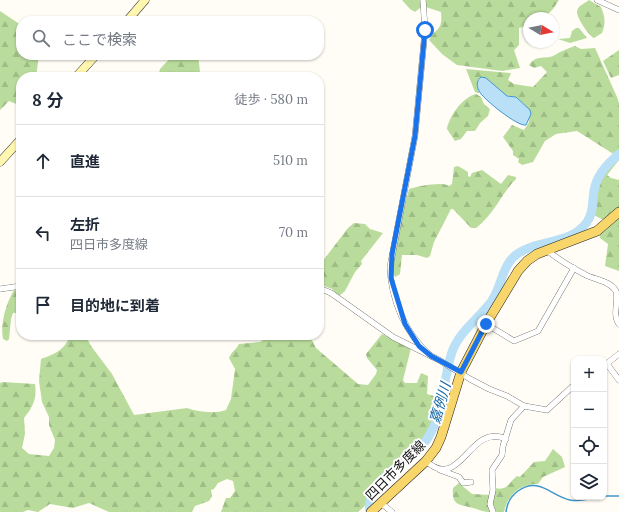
<!DOCTYPE html>
<html lang="ja">
<head>
<meta charset="utf-8">
<style>
  body { margin:0; font-family:Lora,"Noto Sans JP",serif; background:#f2f2f3; color:#1f2937 }
  .controls { position:absolute; right:12px; bottom:12px; display:grid; overflow:hidden; border-radius:8px; box-shadow:0 1px 3px #0004 }
  .controls button { width:36px; height:36px; display:grid; place-items:center; padding:0; border:0; border-bottom:1px solid #e0e1e3; background:#fff; color:#1f2937; font:20px sans-serif }
  .compass { position:absolute; left:523px; top:12px; width:36px; height:36px; border-radius:50%; background:#fff; box-shadow:0 1px 3px #0004; rotate:100deg }
  .stop { position:absolute; width:12px; height:12px; margin:-9px; border:3px solid #1a73e8; border-radius:50%; background:#fff }
  .stop.end { background:#1a73e8; border-color:#fff; box-shadow:0 1px 4px #0008 }
  .list { margin:0; padding:0; list-style:none }
  h2 { display:flex; justify-content:space-between; align-items:center; height:52px; margin:0; padding:0 16px; font-size:17px }
  h2 small { font-size:13px; font-weight:400; color:#747a83 }
  .list li { display:grid; grid-template-columns:26px 1fr auto; gap:12px; align-items:center; box-sizing:border-box; height:72px; padding:0 16px; border-top:1px solid #e0e1e3 }
  .list b { display:block; font-size:15px; white-space:nowrap }
  .list p { margin:0; font-size:13px; white-space:nowrap; color:#747a83 }
  .list em { font-size:13px; font-style:normal; color:#747a83 }
  .icon { flex:none; width:22px; height:22px; fill:none; stroke:currentColor; stroke-width:2; stroke-linecap:round; stroke-linejoin:round }
  .map { position:relative; flex:none; width:619px; height:512px; overflow:hidden }
  .search { position:absolute; background:#fff; box-shadow:0 1px 3px #0004; left:16px; top:16px; width:308px; height:44px; display:flex; align-items:center; gap:10px; box-sizing:border-box; padding:0 14px; border-radius:16px; color:#747a83; font-size:15px }
  .panel { position:absolute; background:#fff; box-shadow:0 1px 3px #0004; left:16px; top:72px; width:308px; height:268px; border-radius:16px }
  .map>svg:first-child { display:block }
</style>
</head>
<body>
<div class="map">
<svg width="619" height="512" viewBox="0 0 619 512">
  <defs>
    <pattern id="forest-firs" width="22" height="20" patternUnits="userSpaceOnUse"><rect width="22" height="20" fill="#b9dc9c"/><path d="M5 1l3.5 6h-7zM16 11l3.5 6h-7z" fill="#9ebc85"/></pattern>
  </defs>
  <rect width="100%" height="100%" fill="#fffdf5"/>
  <g fill="url(#forest-firs)">
    <path d="M402 0H420L421 7 415 12 410 9Z"/>
    <path d="M425 0H559L553 9 545 17 529 18V25L519 28V45L514 50 520 68 502 71 457 65 442 54 429 40C436 27 443 32 441 12L426 7Z"/>
    <path d="M589 0 601 7C605 17 606 23 602 33L594 38C589 36 576 17 577 11 578 6 585 3 589 0Z"/>
    <path d="M0 11 21 25V55H39L36 77H21V106L9 101 0 110Z"/>
    <path d="M576 28H579L587 38 570 43 558 39 570 38 572 31Z"/>
    <path d="M575 46 581 49 595 48 617 97 619 103V151L615 155 577 131 556 134 545 141 533 162 522 165 518 162 519 159 513 155V151L503 137 512 125 524 130 529 122 530 110 516 97 505 95 486 78 478 79 477 86 479 93 475 92 466 69 511 73 508 80 514 84 533 87 547 72 541 66 534 68 529 65C536 54 547 60 555 55 561 51 567 49 575 46Z"/>
    <path d="M619 50V75L611 78 603 61Z"/>
    <path d="M173 55H198L200 72 198 77H158L160 69Z"/>
    <path d="M476 94 481 97 484 104 490 109 488 116 480 123 475 131H467L461 139 455 141 447 129C449 116 463 97 476 94Z"/>
    <path d="M619 157V160L607 175 611 178 619 180V208L605 221 594 215C593 190 600 173 619 157Z"/>
    <path d="M458 166 468 172V176L470 177 472 173 482 170 501 184 508 175 516 177V179C500 195 496 212 476 228H471L453 209H451L434 242 430 256 427 258 417 255H402L400 274 395 277C385 258 404 210 409 189 417 186 444 181 449 186L452 184 454 167Z"/>
    <path d="M619 216V271L605 266 608 244 600 238 599 233Z"/>
    <path d="M354 223 365 224 370 229 383 233 361 261 362 264 355 272 345 291 339 296 332 289 319 284V266L348 228Z"/>
    <path d="M21 288V312L13 313 11 319 9 339 7 341 3 339C0 323 6 304 14 290Z"/>
    <path d="M382 334 411 348 403 380 405 383H417L421 373 428 376 427 394 441 398C434 437 405 458 376 482L372 487 367 504 358 512H221L226 498H230L235 491 233 481 227 479 218 483 214 489 211 490 212 496 209 501 195 506 192 512H109L89 503 73 508 50 504 38 512 28 510 23 512H0V383L3 382 35 384C37 399 33 407 24 418L25 434 22 448 29 454 49 456 54 448 55 440 49 425V417L42 402 39 381 41 359C55 354 65 350 70 335H85L91 346 112 374 134 415 187 408C198 412 215 414 226 410L231 399 235 369 229 358C231 352 236 350 239 344L260 342 270 335H309L316 348 358 384 368 385 376 374 377 370 367 358 366 354Z"/>
    <path d="M553 449 562 457 565 467 543 477 538 484C520 484 508 494 504 512H495L492 507 495 488C508 491 508 483 517 476L520 477 534 462 545 461Z"/>
    <path d="M459 483 472 494 491 495 492 512C482 512 481 510 473 508 461 504 451 507 453 488Z"/>
  </g>
  <path fill="#b9e0f7" stroke="#3f96cf" d="M481 77 486 78 507 96 516 97 530 110 531 114 526 125C518 127 483 99 479 91 476 85 477 80 481 77Z"/>
  <g fill="none" stroke-linecap="round" stroke-linejoin="round">
    <g stroke="#3f96cf" stroke-width="1.5">
      <path d="M604 496H619"/>
      <path d="M506 512C507 503 511 496 518 491 539 476 551 496 570 500 579 502 589 499 598 497"/>
    </g>
    <path stroke="#b9e0f7" stroke-width="9" d="M370 512C365 477 411 464 427 439 445 412 442 382 452 352 459 332 478 319 491 302 500 290 501 273 510 261 527 238 569 248 587 222 594 212 592 202 594 191 596 176 608 163 619 154"/>
    <defs>
      <g id="street">
        <path d="M423 0 425 30 415 136 390 267C391 300 406 335 431 356"/>
        <path d="M597 0 619 10"/>
        <path d="M547 250C558 260 571 267 584 274 594 280 609 280 616 291 619 301 612 315 619 324"/>
        <path d="M319 288 331 293 393 337 439 360 470 379 489 389 507 396 524 406 547 410 574 385"/>
        <path d="M0 289 21 286"/>
        <path d="M486 324 514 341 538 331 574 268"/>
        <path d="M607 364 619 380"/>
        <path d="M605 365 619 354"/>
        <path d="M426 461C461 493 469 422 506 439"/>
        <path d="M440 470 459 477 463 483 471 482"/>
        <path d="M381 503 392 512"/>
        <path d="M493 512 490 504 493 490 492 470 502 455 503 446 511 420 524 406"/>
      </g>
      <g id="secondary">
        <path d="M127 21 145 0"/>
        <path d="M76 77 96 55"/>
        <path d="M0 162 21 139"/>
      </g>
      <path id="primary" d="M371 512 426 461 436 448 441 437 461 372 486 324 518 271 527 261 537 254 597 231 619 212"/>
    </defs>
    <use href="#street" stroke="#444" stroke-width="6"/>
    <use href="#secondary" stroke="#333" stroke-width="9"/>
    <use href="#primary" stroke="#222" stroke-width="10"/>
    <use href="#street" stroke="#fff" stroke-width="5.5"/>
    <use href="#secondary" stroke="#fff6b0" stroke-width="8"/>
    <use href="#primary" stroke="#f9d66b" stroke-width="9"/>
  </g>
  <g fill="none" stroke-linecap="round" stroke-linejoin="round">
    <path stroke="#1a73e8" stroke-width="5" d="M425 30 415 136 392 254 391 278 405 324 419 346 431 356 461 372 486 324"/>
  </g>
  <g text-anchor="middle" stroke-width="4" stroke-linejoin="round" paint-order="stroke">
    <g font-size="13" fill="#111" stroke="#fff">
      <text transform="translate(395 470) rotate(-45)" y="5">四日市多度線</text>
    </g>
    <g font-size="14" font-style="italic" fill="#1768a6" stroke="#fff">
      <text transform="translate(440 403) rotate(-74)" y="5">嘉例川</text>
    </g>
  </g>
</svg>
<div class="controls">
<button>+</button>
<button>−</button>
<button><svg class="icon" aria-label="locate" viewBox="0 0 24 24"><circle cx="12" cy="12" r="6"/><path d="M12 2v4M12 18v4M2 12h4M18 12h4"/></svg></button>
<button><svg class="icon" aria-label="layers" viewBox="0 0 24 24"><path d="M12 4l9 5-9 5-9-5zM3 14l9 5 9-5"/></svg></button>
</div>
<svg class="compass" viewBox="-18 -18 36 36"><path d="M0-13l5 13h-10z" fill="#e53935"/><path d="M0 13l5-13h-10z" fill="#747a83"/></svg>
<div class="stop" style="left:425px;top:30px"></div>
<div class="stop end" style="left:486px;top:324px"></div>
<div class="search"><svg class="icon" aria-label="search" viewBox="0 0 24 24"><circle cx="10" cy="10" r="6"/><path d="M15 15l6 6"/></svg>ここで検索</div>
<section class="panel">
<h2>8 分<small>徒歩 · 580 m</small></h2>
<ul class="list">
<li><svg class="icon" aria-label="ahead" viewBox="0 0 24 24"><path d="M12 20V5M6 11l6-6 6 6"/></svg><div><b>直進</b></div><em>510 m</em></li>
<li><svg class="icon" aria-label="left" viewBox="0 0 24 24"><path d="M17 20v-9H6M10 6l-5 5 5 5"/></svg><div><b>左折</b><p>四日市多度線</p></div><em>70 m</em></li>
<li><svg class="icon" aria-label="arrive" viewBox="0 0 24 24"><path d="M6 21V4h12l-3 4 3 4H6"/></svg><div><b>目的地に到着</b></div></li>
</ul>
</section>
</div>
</body>
</html>
